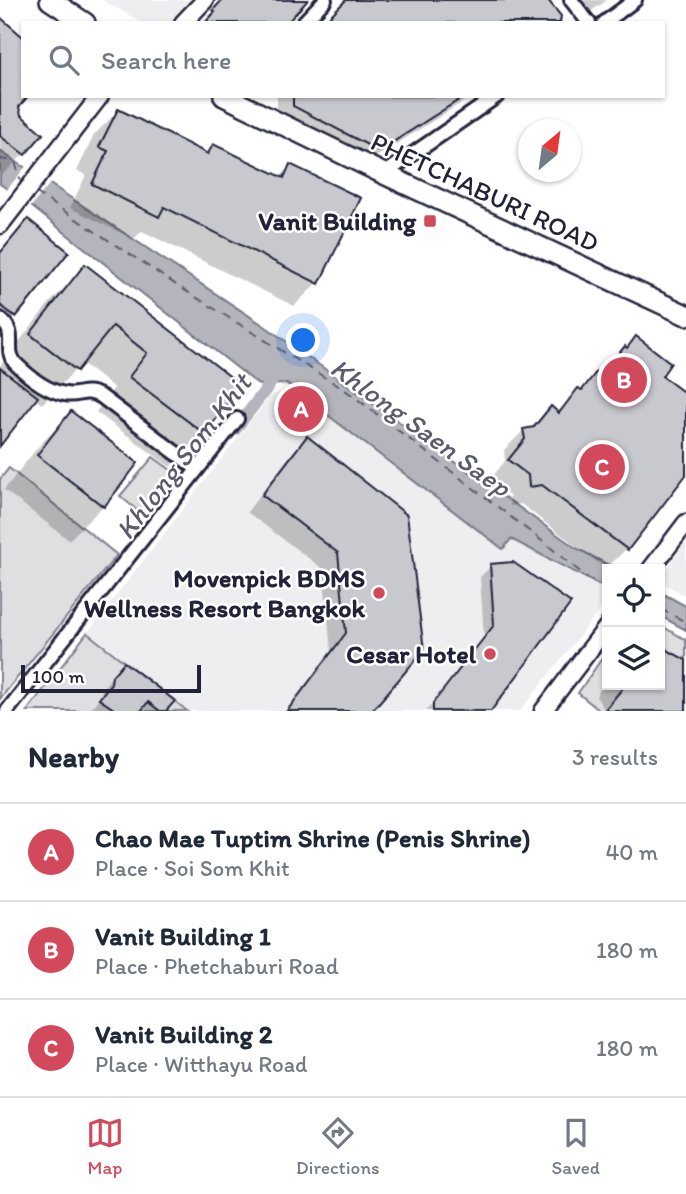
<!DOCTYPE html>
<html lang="en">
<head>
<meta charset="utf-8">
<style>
  body { margin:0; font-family:Itim,sans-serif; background:#f2f2f3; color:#1f2937 }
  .controls { position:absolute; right:21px; bottom:21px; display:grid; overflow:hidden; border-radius:0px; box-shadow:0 2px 5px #0004 }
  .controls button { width:63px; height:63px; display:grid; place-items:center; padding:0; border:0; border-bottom:2px solid #e0e1e3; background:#fff; color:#1f2937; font:35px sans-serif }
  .compass { position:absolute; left:518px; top:119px; width:63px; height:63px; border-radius:50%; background:#fff; box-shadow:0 2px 5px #0004; rotate:29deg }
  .scale { position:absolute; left:21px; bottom:18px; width:180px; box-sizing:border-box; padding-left:7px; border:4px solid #22223b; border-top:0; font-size:19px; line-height:24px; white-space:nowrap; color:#22223b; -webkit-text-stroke:5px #fff; paint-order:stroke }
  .you { position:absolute; left:304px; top:341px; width:24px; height:24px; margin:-18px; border:5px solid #fff; border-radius:50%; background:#1a73e8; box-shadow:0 0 0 10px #1a73e833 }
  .badge { display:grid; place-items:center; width:46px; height:46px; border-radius:50%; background:#d1495b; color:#fff; font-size:23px; font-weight:700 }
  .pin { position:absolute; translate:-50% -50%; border:4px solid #fff; box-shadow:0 2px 7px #0006 }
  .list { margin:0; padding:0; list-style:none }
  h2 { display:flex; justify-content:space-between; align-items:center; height:91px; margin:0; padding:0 28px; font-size:30px }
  h2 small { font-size:23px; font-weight:400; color:#747a83 }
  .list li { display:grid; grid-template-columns:46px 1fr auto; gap:21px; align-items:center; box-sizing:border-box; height:98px; padding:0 28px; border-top:2px solid #e0e1e3 }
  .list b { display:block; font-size:26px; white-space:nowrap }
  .list p { margin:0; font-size:23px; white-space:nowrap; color:#747a83 }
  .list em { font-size:23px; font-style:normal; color:#747a83 }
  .icon { flex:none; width:38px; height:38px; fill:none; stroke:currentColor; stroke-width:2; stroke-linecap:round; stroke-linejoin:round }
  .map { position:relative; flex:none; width:686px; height:711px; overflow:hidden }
  .search { position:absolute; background:#fff; box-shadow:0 2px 5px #0004; left:21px; right:21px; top:21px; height:77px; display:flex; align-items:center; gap:18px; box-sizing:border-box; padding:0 24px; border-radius:0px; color:#747a83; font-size:26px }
  .sheet { height:385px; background:#fff }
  nav { display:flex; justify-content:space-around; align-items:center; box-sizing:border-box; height:98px; border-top:2px solid #e0e1e3; background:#fff; font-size:19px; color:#747a83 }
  nav a { display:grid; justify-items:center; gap:4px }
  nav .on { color:#d1495b }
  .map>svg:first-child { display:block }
</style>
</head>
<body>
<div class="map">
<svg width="686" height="711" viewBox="0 0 686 711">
  <rect width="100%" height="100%" fill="#fff"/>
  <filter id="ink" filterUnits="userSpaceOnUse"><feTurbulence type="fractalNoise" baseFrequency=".0143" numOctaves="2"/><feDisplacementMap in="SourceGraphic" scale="14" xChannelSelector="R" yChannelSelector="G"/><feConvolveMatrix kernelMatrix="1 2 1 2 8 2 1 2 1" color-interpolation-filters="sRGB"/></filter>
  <g filter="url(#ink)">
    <g fill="#eeeef1">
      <path d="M102 0H193L170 23H143Z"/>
      <path d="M298 392 503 549 511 539 607 589V601L520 711H27L271 395Z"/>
      <path d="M686 541V596L660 581V578Z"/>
    </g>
    <g fill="#dfdfe2" stroke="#80808e" stroke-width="2">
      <path d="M153 457 179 476 145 517 120 496Z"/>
      <path d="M9 468 117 555 0 699V479Z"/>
      <path d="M660 625 686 640V711H600L578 693 607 651V685H660Z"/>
      <path d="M87 633 175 701 187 711H27Z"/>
    </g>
    <g fill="#b4b4bc" stroke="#7a7a88" stroke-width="2">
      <path d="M0 151 266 327 576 548 616 569H607V589L511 539 503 549 287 384 259 385 22 199 0 184Z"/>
      <path d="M660 592 686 606V630L660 616Z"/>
    </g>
    <path fill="#fff" d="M27 165 52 181 29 209 5 192Z"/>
    <g fill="#0003">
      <path d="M224 0H306L205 23 204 21Z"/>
      <path d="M577 0H607L587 14Z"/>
      <path d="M0 20 18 106 24 154 2 175 0 173Z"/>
      <path d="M277 96H472L362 166 277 122Z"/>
      <path d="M118 111 205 154 213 146 279 178 291 166 317 283 294 306 142 231 134 239 70 208 86 175 77 171 94 135Z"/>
      <path d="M66 252 7 324 0 319V254Z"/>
      <path d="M86 267 204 433 170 467 96 412 114 388 82 363 42 404 34 399 0 442V366L51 301Z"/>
      <path d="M605 366 659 376 686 396V472L626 549 606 569 521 504 510 506 509 495 489 481 505 461 504 450 524 430 530 429 551 409 556 413Z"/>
      <path d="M71 413 103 506 69 540 4 490 37 448Z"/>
      <path d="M307 438 422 650 370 711H285L331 651 323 569 247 512 291 454Z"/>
      <path d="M491 566 569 604 489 711H426L484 637 480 577Z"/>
      <path d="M660 648 686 662V711H602L604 709 596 696 607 678V685H660Z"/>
      <path d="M114 674 172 701 164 711H92L90 710 101 695 102 689Z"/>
    </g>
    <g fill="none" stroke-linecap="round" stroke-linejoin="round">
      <path stroke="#b4b4bc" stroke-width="12" d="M235 430 279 372"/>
      <g stroke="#5c5c6f" stroke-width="2" stroke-dasharray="9 7" stroke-linecap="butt">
        <path d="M0 159 15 161 21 183"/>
        <path d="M35 192 178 286 348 392 550 547 590 580 607 582"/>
        <path d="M660 609 686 622"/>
      </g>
    </g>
    <g fill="#c8c8cf" stroke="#22223b" stroke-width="2">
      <path d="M222 0H308L287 23H205L215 12 213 10Z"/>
      <path d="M346 0H548L561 16 560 23H323Z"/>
      <path d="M0 17 23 37V96H28L19 107 21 115 43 134 25 155 0 136Z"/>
      <path d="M293 96H465L379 151 293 106Z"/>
      <path d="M118 109 208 154 213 144 284 178 290 164 361 198 319 284 164 207 159 217 92 184 108 151 99 147Z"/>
      <path d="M28 219 69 252 16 317 0 305V253Z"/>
      <path d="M85 264 241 385 205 434 129 377 147 353 113 326 77 371 30 334Z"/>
      <path d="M636 336 671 363 662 376 686 394V475L628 550 542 485 529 487 528 475 508 460 525 439 523 429 534 427 551 406 559 413 578 388 582 390 597 371 598 372 605 363 607 365 614 356 616 357 625 346 627 348Z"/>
      <path d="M0 368 38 397 0 446Z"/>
      <path d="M71 411 138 463 104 507 37 455Z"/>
      <path d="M307 436 407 515 424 650 372 711H287L346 633 338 553 262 495Z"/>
      <path d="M513 562 571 603 491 711H433V703L494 625 490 564Z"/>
      <path d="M660 646 686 660V711H604L625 685H660Z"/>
      <path d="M124 662 175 701 166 711H160L148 702 141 711H117L99 699 111 683 112 676Z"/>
    </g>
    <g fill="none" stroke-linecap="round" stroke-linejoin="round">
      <defs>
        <g id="street">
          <path d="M571 0 589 23"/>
          <path d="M303 23 325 0"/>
          <path d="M604 23 635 0"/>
          <path d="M384 174 497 96"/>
          <path d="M0 319C19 334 3 348 15 363 28 376 47 391 65 394 81 397 83 387 102 397L197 469"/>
          <path d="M7 711 237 419"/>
        </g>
        <g id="secondary">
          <path d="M183 23 205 0"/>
          <path d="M0 225 100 96"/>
          <path d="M651 569 686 523"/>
          <path d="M543 711 607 627"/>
        </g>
        <g id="primary">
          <path d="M50 0 85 23"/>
          <path d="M224 96 384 174 686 315"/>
        </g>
      </defs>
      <use href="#street" stroke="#22223b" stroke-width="18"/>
      <use href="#secondary" stroke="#22223b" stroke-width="21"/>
      <use href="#primary" stroke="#22223b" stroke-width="24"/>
      <use href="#street" stroke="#fff" stroke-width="12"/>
      <use href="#secondary" stroke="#fff" stroke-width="16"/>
      <use href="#primary" stroke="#fff" stroke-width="19"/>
    </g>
  </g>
  <g fill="#d1495b" stroke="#fff" stroke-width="2.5">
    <rect x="423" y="214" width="14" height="14" rx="3.5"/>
    <circle cx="379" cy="593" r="7"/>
    <circle cx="490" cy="654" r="7"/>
  </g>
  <g text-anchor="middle" stroke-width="5" stroke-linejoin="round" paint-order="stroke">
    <g font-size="26" fill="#22223b" stroke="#fff">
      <text transform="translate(485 192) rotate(25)" y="9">PHETCHABURI ROAD</text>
    </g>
    <g font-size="26" font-weight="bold" fill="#22223b" stroke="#fff" text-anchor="end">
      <text x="416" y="230">Vanit Building</text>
      <text x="365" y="587">Movenpick BDMS<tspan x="365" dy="30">Wellness Resort Bangkok</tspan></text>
      <text x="476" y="663">Cesar Hotel</text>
    </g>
    <g font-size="28" font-style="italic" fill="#5c5c6f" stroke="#fff">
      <text transform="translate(421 427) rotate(36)" y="10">Khlong Saen Saep</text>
      <text transform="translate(183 456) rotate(-52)" y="10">Khlong Som Khit</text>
    </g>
  </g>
</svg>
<div class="controls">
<button><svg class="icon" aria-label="locate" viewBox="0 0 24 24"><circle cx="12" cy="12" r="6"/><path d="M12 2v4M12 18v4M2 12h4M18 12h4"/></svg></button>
<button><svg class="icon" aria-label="layers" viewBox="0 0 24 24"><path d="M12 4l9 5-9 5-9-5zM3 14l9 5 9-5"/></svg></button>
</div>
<svg class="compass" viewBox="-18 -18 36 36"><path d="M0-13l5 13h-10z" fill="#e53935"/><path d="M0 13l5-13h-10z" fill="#747a83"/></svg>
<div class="scale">100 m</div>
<div class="you"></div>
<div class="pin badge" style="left:301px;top:409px">A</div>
<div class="pin badge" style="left:624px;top:380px">B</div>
<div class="pin badge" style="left:602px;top:467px">C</div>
<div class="search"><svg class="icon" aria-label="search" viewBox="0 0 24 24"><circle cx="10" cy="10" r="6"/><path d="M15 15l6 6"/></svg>Search here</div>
</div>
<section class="sheet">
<h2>Nearby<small>3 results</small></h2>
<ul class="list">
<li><span class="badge">A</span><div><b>Chao Mae Tuptim Shrine (Penis Shrine)</b><p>Place · Soi Som Khit</p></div><em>40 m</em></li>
<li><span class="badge">B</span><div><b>Vanit Building 1</b><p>Place · Phetchaburi Road</p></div><em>180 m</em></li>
<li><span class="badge">C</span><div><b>Vanit Building 2</b><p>Place · Witthayu Road</p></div><em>180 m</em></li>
</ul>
</section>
<nav>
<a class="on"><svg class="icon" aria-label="map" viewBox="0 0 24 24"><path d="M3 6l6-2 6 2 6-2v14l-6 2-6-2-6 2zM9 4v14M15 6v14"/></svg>Map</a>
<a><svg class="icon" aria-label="directions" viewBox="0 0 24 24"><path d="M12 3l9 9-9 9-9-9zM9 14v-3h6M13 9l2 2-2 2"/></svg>Directions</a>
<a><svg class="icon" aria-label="saved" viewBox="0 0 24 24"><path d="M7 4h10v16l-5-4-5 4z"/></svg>Saved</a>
</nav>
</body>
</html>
